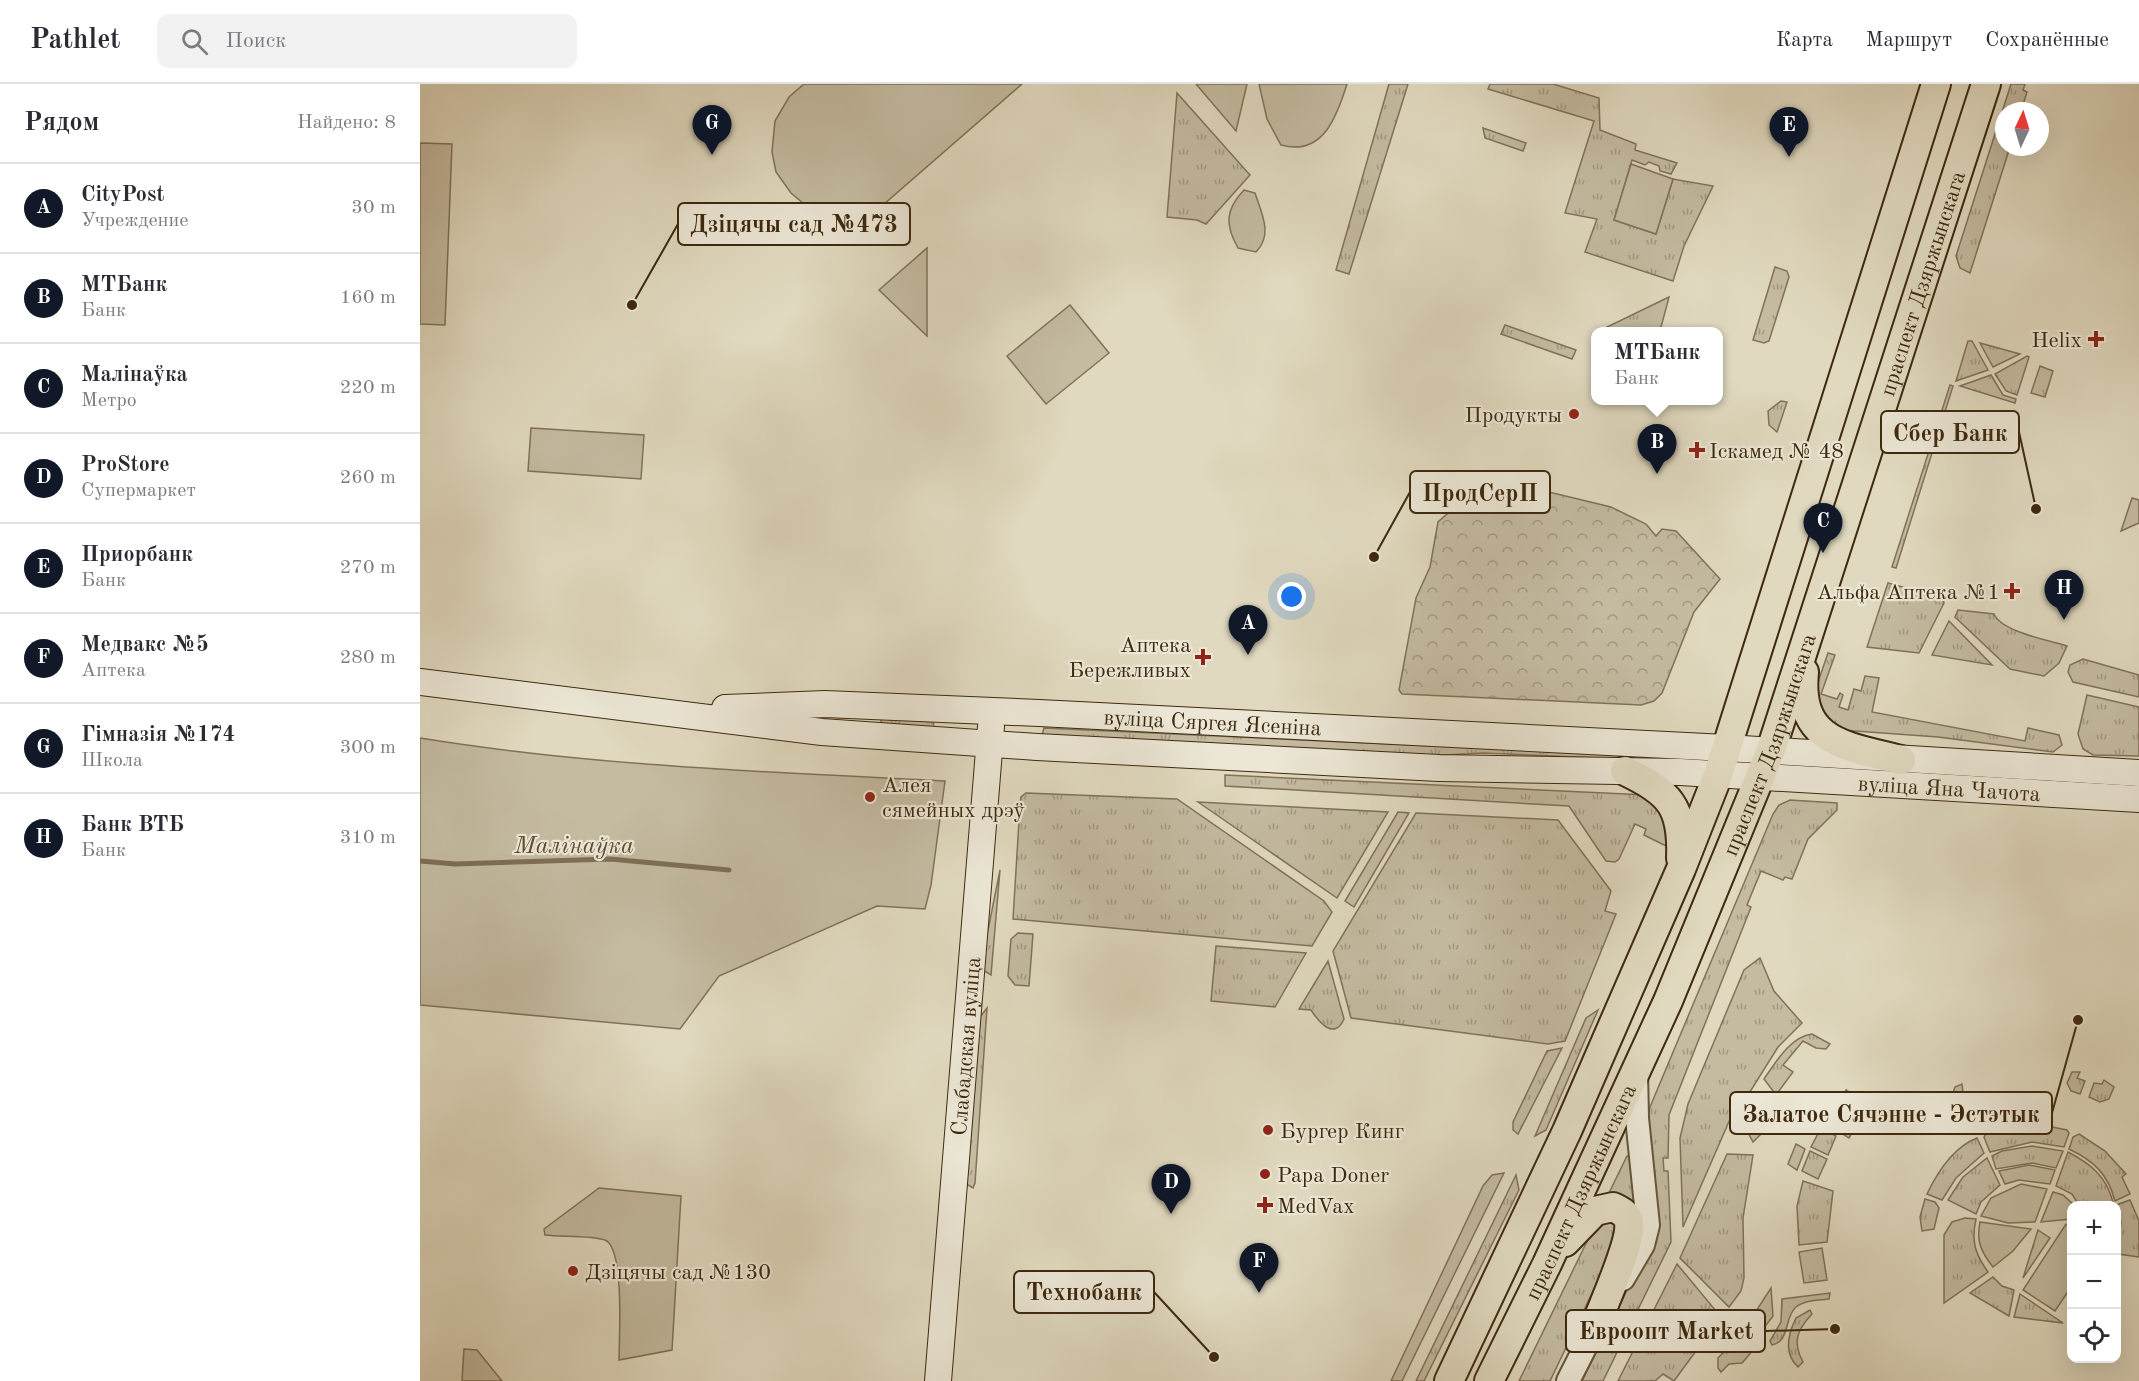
<!DOCTYPE html>
<html lang="ru">
<head>
<meta charset="utf-8">
<style>
  body { margin:0; font-family:"Old Standard TT",serif; background:#f2f2f3; color:#2b2b33 }
  .controls { position:absolute; right:18px; bottom:18px; display:grid; overflow:hidden; border-radius:12px; box-shadow:0 6px 24px #0002 }
  .controls button { width:54px; height:54px; display:grid; place-items:center; padding:0; border:0; border-bottom:2px solid #e1e1e2; background:#fff; color:#2b2b33; font:30px sans-serif }
  .compass { position:absolute; left:1575px; top:18px; width:54px; height:54px; border-radius:50%; background:#fff; box-shadow:0 6px 24px #0002; rotate:4deg }
  .you { position:absolute; left:872px; top:513px; width:21px; height:21px; margin:-15px; border:4px solid #fff; border-radius:50%; background:#1a73e8; box-shadow:0 0 0 9px #1a73e833 }
  .badge { display:grid; place-items:center; width:39px; height:39px; border-radius:50%; background:#111827; color:#fff; font-size:20px; font-weight:700 }
  .pin { position:absolute; translate:-50% -50px; filter:drop-shadow(0 2px 3px #0008) }
  .pin::after { content:''; position:absolute; top:32px; width:21px; height:18px; background:inherit; clip-path:polygon(0 0,100% 0,50% 100%) }
  .popup { position:absolute; left:1171px; top:243px; width:132px; height:78px; box-sizing:border-box; display:grid; place-content:center; border-radius:12px; background:#fff; filter:drop-shadow(0 2px 4px #0005); font-size:20px; white-space:nowrap; color:#7c7c81 }
  .popup b { font-size:22px; color:#2b2b33 }
  .popup::after { content:''; position:absolute; left:50%; top:100%; margin-left:-12px; border:12px solid transparent; border-top-color:#fff }
  .list { margin:0; padding:0; list-style:none }
  h2 { display:flex; justify-content:space-between; align-items:center; height:78px; margin:0; padding:0 24px; font-size:26px }
  h2 small { font-size:20px; font-weight:400; color:#7c7c81 }
  .list li { display:grid; grid-template-columns:39px 1fr auto; gap:18px; align-items:center; box-sizing:border-box; height:90px; padding:0 24px; border-top:2px solid #e1e1e2 }
  .list b { display:block; font-size:22px; white-space:nowrap }
  .list p { margin:0; font-size:20px; white-space:nowrap; color:#7c7c81 }
  .list em { font-size:20px; font-style:normal; color:#7c7c81 }
  .icon { flex:none; width:33px; height:33px; fill:none; stroke:currentColor; stroke-width:2; stroke-linecap:round; stroke-linejoin:round }
  .map { position:relative; flex:none; width:1719px; height:1297px; overflow:hidden }
  header { display:flex; align-items:center; gap:36px; box-sizing:border-box; height:84px; padding:0 30px; background:#fff; border-bottom:2px solid #e1e1e2 }
  header strong { font-size:28px }
  nav { display:flex; gap:33px; margin-inline-start:auto; font-size:21px }
  .search { width:420px; height:54px; background:#f2f2f3; display:flex; align-items:center; gap:15px; box-sizing:border-box; padding:0 21px; border-radius:12px; color:#7c7c81; font-size:22px }
  main { display:flex }
  aside { flex:1; background:#fff }
  .map>svg:first-child { display:block }
</style>
</head>
<body>
<header>
<strong>Pathlet</strong>
<div class="search"><svg class="icon" aria-label="search" viewBox="0 0 24 24"><circle cx="10" cy="10" r="6"/><path d="M15 15l6 6"/></svg>Поиск</div>
<nav><a>Карта</a><a>Маршрут</a><a>Сохранённые</a></nav>
</header>
<main>
<aside>
<h2>Рядом<small>Найдено: 8</small></h2>
<ul class="list">
<li><span class="badge">A</span><div><b>CityPost</b><p>Учреждение</p></div><em>30 m</em></li>
<li><span class="badge">B</span><div><b>МТБанк</b><p>Банк</p></div><em>160 m</em></li>
<li><span class="badge">C</span><div><b>Малінаўка</b><p>Метро</p></div><em>220 m</em></li>
<li><span class="badge">D</span><div><b>ProStore</b><p>Супермаркет</p></div><em>260 m</em></li>
<li><span class="badge">E</span><div><b>Приорбанк</b><p>Банк</p></div><em>270 m</em></li>
<li><span class="badge">F</span><div><b>Медвакс №5</b><p>Аптека</p></div><em>280 m</em></li>
<li><span class="badge">G</span><div><b>Гімназія №174</b><p>Школа</p></div><em>300 m</em></li>
<li><span class="badge">H</span><div><b>Банк ВТБ</b><p>Банк</p></div><em>310 m</em></li>
</ul>
</aside>
<div class="map">
<svg width="1719" height="1297" viewBox="0 0 1719 1297">
  <defs>
    <pattern id="grass-tufts" width="24" height="20" patternUnits="userSpaceOnUse" patternTransform="scale(1.5)"><rect width="24" height="20" fill="#c4bba1"/><path d="M3 7l-1-3M5 7V3M7 7l1-3M15 17l-1-3M17 17v-4M19 17l1-3" fill="none" stroke="#a19882"/></pattern>
    <pattern id="forest-crowns" width="20" height="18" patternUnits="userSpaceOnUse" patternTransform="scale(1.5)"><rect width="20" height="18" fill="#c4bba1"/><path d="M2 6a3 3 0 1 1 6 0M12 15a3 3 0 1 1 6 0" fill="none" stroke="#a19882"/></pattern>
  </defs>
  <rect width="100%" height="100%" fill="#e0d9bf"/>
  <filter id="stains"><feTurbulence type="fractalNoise" baseFrequency=".00333" numOctaves="4"/><feColorMatrix values="0 0 0 0 .2 0 0 0 0 .09 0 0 0 0 .02 0 0 0 .5 -.17"/></filter>
  <radialGradient id="worn" r=".72"><stop offset=".6" stop-color="#630" stop-opacity="0"/><stop offset="1" stop-color="#630" stop-opacity=".3"/></radialGradient>
  <g fill="url(#grass-tufts)" stroke="#817258" stroke-width="1.5">
    <path d="M969 0H988L929 190 916 186Z"/>
    <path d="M1070 0H1133L1179 14 1180 46 1216 60 1215 66 1257 79 1251 90 1240 87 1239 82 1229 78 1225 81 1212 76 1194 136 1236 150 1253 95 1293 102 1264 162 1253 197 1165 168 1177 135 1145 129 1174 37 1068 5Z"/>
    <path d="M1591 0H1605L1603 6 1607 8 1601 27H1584V63H1590L1550 189 1540 184 1536 172Z"/>
    <path d="M757 9 830 91 786 140 777 136 747 133Z"/>
    <path d="M1063 44 1106 59 1103 67 1065 54Z"/>
    <path d="M1355 183 1367 187 1369 193 1349 257 1344 259 1333 256Z"/>
    <path d="M1249 213 1240 247H1189L1187 243Z"/>
    <path d="M1085 241 1156 266 1152 275 1081 250Z"/>
    <path d="M1548 257H1552L1568 286 1536 297Z"/>
    <path d="M1560 259 1600 270 1573 283Z"/>
    <path d="M1607 272 1609 273 1597 311 1586 307 1575 290Z"/>
    <path d="M1620 282 1633 287 1625 313 1611 309Z"/>
    <path d="M1571 291 1583 311 1596 315 1595 319 1540 302Z"/>
    <path d="M1530 301 1533 302 1476 484 1472 483Z"/>
    <path d="M1361 317 1367 318 1357 348 1349 341 1348 327Z"/>
    <path d="M1712 414 1719 416V439L1701 447Z"/>
    <path d="M1468 499 1523 514 1524 519 1499 569 1447 563Z"/>
    <path d="M1538 526 1574 530C1582 548 1628 556 1647 562L1639 579 1624 592 1590 585 1535 533Z"/>
    <path d="M1529 537 1572 581 1512 571Z"/>
    <path d="M1408 569 1415 571 1401 610 1417 615 1420 609 1423 611 1419 623 1428 626 1434 605 1441 607 1445 592 1459 594 1452 628 1605 657 1608 644 1639 651 1642 661 1633 668 1518 653 1421 646 1408 640 1394 610Z"/>
    <path d="M1663 575 1719 591V613L1653 598 1648 588 1650 581Z"/>
    <path d="M1667 611 1719 623V672L1673 671 1663 665 1658 650Z"/>
    <path d="M461 633 513 637 514 644 461 639Z"/>
    <path d="M624 644 1272 674V678L1063 669 1007 672 622 651Z"/>
    <path d="M805 691 1227 711 1252 745 1246 762 1224 751 1226 745 1215 740 1199 775 1195 778 1186 777 1149 722 805 702Z"/>
    <path d="M606 709 757 715 904 817 912 828 892 862 593 835 600 721 601 713Z"/>
    <path d="M1370 716 1417 719V726L1388 755 1372 795 1365 793 1363 796 1341 787 1327 821 1331 823 1249 1031 1248 1074H1243L1244 1087H1248L1251 1158 1183 1297H1162L1228 1164 1227 1035 1230 1023 1353 730 1359 721Z"/>
    <path d="M778 718 968 728 917 814Z"/>
    <path d="M996 729 1138 736 1191 807 1185 827 1196 830 1145 957 1128 960 931 934 913 867Z"/>
    <path d="M580 786 571 891 563 886 564 866Z"/>
    <path d="M598 849 613 850 609 902 595 901 588 892 591 855Z"/>
    <path d="M796 862 886 869 855 923 791 917Z"/>
    <path d="M1340 874 1354 907 1382 939 1358 963 1323 1019 1311 1033 1263 1143 1260 1054 1268 1020 1324 886Z"/>
    <path d="M908 877 924 935C914 957 899 938 891 926L879 925Z"/>
    <path d="M567 924 555 1099 553 1104 543 1098 557 937Z"/>
    <path d="M1178 926 1126 1046 1115 1052 1166 934Z"/>
    <path d="M1392 950 1410 960 1406 965 1396 964 1383 957 1363 981 1373 988 1356 1011 1344 995C1356 978 1370 953 1392 950Z"/>
    <path d="M1142 964 1098 1050 1093 1046V1038L1127 967Z"/>
    <path d="M1652 988H1660L1657 994 1665 997 1660 1010 1651 1007 1647 999Z"/>
    <path d="M1684 996 1694 1003 1689 1015 1680 1018 1669 1013 1674 999 1682 1000Z"/>
    <path d="M1542 1000 1544 1017 1526 1027 1519 1018 1533 1009 1535 1003Z"/>
    <path d="M1426 1006 1449 1020 1429 1054 1405 1039Z"/>
    <path d="M1349 1017V1038L1328 1029 1340 1019Z"/>
    <path d="M1325 1035 1348 1043 1333 1058 1325 1043Z"/>
    <path d="M1612 1039 1647 1046 1649 1049 1644 1063 1612 1058 1570 1068 1564 1053 1566 1050 1595 1041Z"/>
    <path d="M1401 1044 1416 1052 1408 1071 1391 1063Z"/>
    <path d="M1659 1050 1685 1067 1706 1090 1702 1093 1710 1110 1695 1117C1688 1090 1674 1077 1649 1065L1653 1053Z"/>
    <path d="M1557 1054 1564 1069 1536 1094 1522 1116 1507 1110C1517 1089 1534 1063 1557 1054Z"/>
    <path d="M1376 1060 1385 1065 1377 1086 1368 1080Z"/>
    <path d="M1612 1062 1643 1067 1636 1084 1612 1079 1576 1085 1572 1072 1582 1067Z"/>
    <path d="M1390 1067 1407 1075 1398 1095 1382 1087Z"/>
    <path d="M1648 1068C1671 1080 1686 1092 1693 1118L1685 1121H1659L1652 1110 1636 1102Z"/>
    <path d="M1307 1070 1333 1071 1323 1134 1324 1194 1321 1207 1309 1223 1260 1174Z"/>
    <path d="M1207 1072 1211 1074 1216 1119 1188 1111Z"/>
    <path d="M1567 1074 1580 1101 1561 1118 1556 1130 1528 1116 1543 1093Z"/>
    <path d="M1096 1091 1099 1106 1004 1297H996Z"/>
    <path d="M1383 1097 1413 1107 1407 1158 1379 1161 1377 1122Z"/>
    <path d="M1505 1115 1515 1118 1519 1124 1514 1145 1502 1147 1500 1133Z"/>
    <path d="M1710 1116 1719 1137V1173L1698 1170 1701 1137 1696 1121Z"/>
    <path d="M1194 1129 1199 1153 1130 1297H1099L1176 1139Z"/>
    <path d="M1545 1134 1556 1135C1551 1157 1555 1170 1568 1188L1524 1219V1151L1532 1138Z"/>
    <path d="M1618 1146 1630 1154 1603 1194Z"/>
    <path d="M1402 1164 1407 1196 1384 1199 1379 1168Z"/>
    <path d="M1257 1180 1301 1233 1254 1297 1243 1290 1235 1297H1198Z"/>
    <path d="M1573 1193 1582 1202 1594 1206 1589 1232 1550 1209Z"/>
    <path d="M1351 1204 1353 1232 1344 1244 1334 1250 1327 1241Z"/>
    <path d="M1410 1209 1409 1215C1399 1216 1385 1216 1376 1223 1364 1233 1370 1258 1352 1261L1350 1257 1361 1238 1362 1215Z"/>
    <path d="M1600 1210 1643 1239 1594 1233Z"/>
    <path d="M1390 1226 1392 1230C1377 1246 1372 1258 1383 1278L1378 1283C1363 1269 1368 1250 1376 1234Z"/>
    <path d="M1319 1252 1334 1265 1322 1279 1309 1280 1301 1288 1298 1284V1274Z"/>
  </g>
  <path fill="url(#forest-crowns)" stroke="#817258" stroke-width="1.5" d="M1083 397 1191 423 1226 440 1236 452 1242 445 1256 447 1300 495 1274 528 1242 609 1234 617 1221 621 982 610 979 606 996 514 1010 483 1018 438 1054 406Z"/>
  <g fill="#c4bba1" stroke="#817258" stroke-width="1.5">
    <path d="M384 0H602L464 120 439 132 390 125 371 109 356 88 352 68 355 37 369 13Z"/>
    <path d="M776 0H827L816 47Z"/>
    <path d="M839 0H927C917 32 903 73 861 61L847 35Z"/>
    <path d="M0 59 32 60 25 241 0 240Z"/>
    <path d="M1211 80 1253 95 1236 150 1194 136Z"/>
    <path d="M824 106 835 109C842 130 853 151 836 168L818 164C805 141 805 126 824 106Z"/>
    <path d="M507 164V252L459 206Z"/>
    <path d="M650 221 689 269 626 320 587 272Z"/>
    <path d="M111 344 224 351 221 395 108 387Z"/>
    <path d="M0 654C173 682 350 688 525 697L511 801 505 825 457 822 299 892 260 945 0 921Z"/>
    <path d="M978 728 989 729 934 823 925 817Z"/>
    <path d="M1609 1081 1635 1086 1630 1100 1599 1096 1585 1100 1579 1087Z"/>
    <path d="M1084 1089 982 1297H971L1063 1102 1072 1091Z"/>
    <path d="M1601 1100 1627 1105 1615 1138 1588 1139 1561 1132 1571 1114Z"/>
    <path d="M179 1104 261 1112 252 1266 199 1276C199 1256 205 1164 185 1156 170 1151 141 1153 125 1151L124 1145Z"/>
    <path d="M1633 1108 1643 1111 1654 1121 1652 1122 1651 1135 1621 1138Z"/>
    <path d="M1560 1138 1611 1145 1593 1167 1573 1183C1561 1168 1556 1157 1560 1138Z"/>
    <path d="M1646 1140 1651 1144V1203L1635 1227 1603 1206Z"/>
    <path d="M44 1265 57 1266 82 1297H42Z"/>
  </g>
  <g fill="none" stroke-linecap="round" stroke-linejoin="round">
    <path stroke="#7e6f54" stroke-width="5" d="M0 777 35 780 190 775 309 786"/>
    <defs>
      <g id="tertiary">
        <path d="M1203 1195 1223 1161 1228 1141 1217 1034 1216 988"/>
        <path d="M1148 1297 1183 1228"/>
      </g>
      <g id="secondary">
        <path id="s1" d="M0 598 402 648 617 663 1019 684 1260 688 1719 715"/>
        <path id="s2" d="M305 624 405 620 619 629 1306 664 1719 689"/>
        <path id="s3" d="M518 1297 571 642"/>
      </g>
      <g id="primary">
        <path d="M1384 588C1377 659 1426 662 1481 676"/>
        <path d="M1205 687C1250 709 1263 722 1261 774"/>
        <path d="M1145 1158 1175 1127 1193 1123C1201 1127 1208 1130 1209 1139 1212 1158 1183 1221 1175 1243"/>
        <path d="M1029 1297 1147 1047 1261 785 1298 691 1516 0"/>
        <path id="s4" d="M1069 1297 1127 1180 1248 917 1351 666 1566 0"/>
      </g>
    </defs>
    <use href="#tertiary" stroke="#66553a" stroke-width="26"/>
    <use href="#secondary" stroke="#3e290e" stroke-width="28"/>
    <use href="#primary" stroke="#3e290e" stroke-width="32"/>
    <use href="#tertiary" stroke="#ebe6d5" stroke-width="22"/>
    <use href="#secondary" stroke="#ebe6d5" stroke-width="26"/>
    <use href="#primary" stroke="#e0d9bf" stroke-width="28"/>
  </g>
  <g fill="#8f2418" stroke="#ebe6d5" stroke-width="2">
    <path d="M1673 246h6v6h6v6h-6v6h-6v-6h-6v-6h6z"/>
    <circle cx="1154" cy="330" r="6"/>
    <path d="M1274 357h6v6h6v6h-6v6h-6v-6h-6v-6h6z"/>
    <path d="M1589 498h6v6h6v6h-6v6h-6v-6h-6v-6h6z"/>
    <path d="M780 564h6v6h6v6h-6v6h-6v-6h-6v-6h6z"/>
    <circle cx="450" cy="713" r="6"/>
    <circle cx="848" cy="1046" r="6"/>
    <circle cx="845" cy="1090" r="6"/>
    <path d="M842 1112h6v6h6v6h-6v6h-6v-6h-6v-6h6z"/>
    <circle cx="153" cy="1187" r="6"/>
  </g>
  <g text-anchor="middle" stroke-width="4.5" stroke-linejoin="round" paint-order="stroke">
    <g font-size="22" fill="#3e290e" stroke="#ebe6d5">
      <text dy="8" stroke="none"><textPath href="#s4" startOffset="1182">праспект Дзяржынскага</textPath></text>
      <text dy="8" stroke="none"><textPath href="#s2" startOffset="488">вуліца Сяргея Ясеніна</textPath></text>
      <text dy="8" stroke="none"><textPath href="#s4" startOffset="696">праспект Дзяржынскага</textPath></text>
      <text dy="8" stroke="none"><textPath href="#s1" startOffset="1534">вуліца Яна Чачота</textPath></text>
      <text dy="8" stroke="none"><textPath href="#s3" startOffset="336">Слабадская вуліца</textPath></text>
      <text dy="8" stroke="none"><textPath href="#s4" startOffset="210">праспект Дзяржынскага</textPath></text>
    </g>
    <g font-size="22" fill="#3e290e" stroke="#ebe6d5" text-anchor="start">
      <text x="1662" y="263" text-anchor="end">Helix</text>
      <text x="1142" y="338" text-anchor="end">Продукты</text>
      <text x="1289" y="374">Іскамед № 48</text>
      <text x="1580" y="515" text-anchor="end">Альфа Аптека №1</text>
      <text x="771" y="568" text-anchor="end">Аптека<tspan x="771" dy="25">Бережливых</tspan></text>
      <text x="462" y="708">Алея<tspan x="462" dy="25">сямейных дрэў</tspan></text>
      <text x="860" y="1054">Бургер Кинг</text>
      <text x="857" y="1098">Papa Doner</text>
      <text x="857" y="1129">MedVax</text>
      <text x="165" y="1195">Дзіцячы сад №130</text>
    </g>
    <g font-size="24" font-style="italic" fill="#5e4c31" stroke="#ebe6d5">
      <text x="154" y="769">Малінаўка</text>
    </g>
  </g>
  <path fill="none" stroke="#3e290e" stroke-width="2" d="M212 221L258 140M1616 425L1599 348M954 473L990 408M1658 936L1632 1029M794 1273L734 1208M1415 1245L1345 1247"/>
  <g fill="#3e290e" stroke="#ebe6d5" stroke-width="2">
    <circle cx="212" cy="221" r="6"/>
    <circle cx="1616" cy="425" r="6"/>
    <circle cx="954" cy="473" r="6"/>
    <circle cx="1658" cy="936" r="6"/>
    <circle cx="794" cy="1273" r="6"/>
    <circle cx="1415" cy="1245" r="6"/>
  </g>
  <g fill="#ebe6d5" stroke="#3e290e" stroke-width="2">
    <rect x="258" y="119" width="232" height="42" rx="6"/>
    <rect x="1461" y="327" width="138" height="42" rx="6"/>
    <rect x="990" y="387" width="140" height="42" rx="6"/>
    <rect x="1310" y="1008" width="322" height="42" rx="6"/>
    <rect x="594" y="1187" width="140" height="42" rx="6"/>
    <rect x="1146" y="1226" width="199" height="42" rx="6"/>
  </g>
  <g font-size="24" text-anchor="middle" font-weight="bold" fill="#3e290e">
    <text x="374" y="148">Дзіцячы сад №473</text>
    <text x="1530" y="357">Сбер Банк</text>
    <text x="1060" y="417">ПродСерП</text>
    <text x="1471" y="1038">Залатое Сячэнне - Эстэтык</text>
    <text x="664" y="1216">Технобанк</text>
    <text x="1246" y="1255">Евроопт Market</text>
  </g>
  <rect width="100%" height="100%" filter="url(#stains)"/>
  <rect width="100%" height="100%" fill="url(#worn)"/>
</svg>
<div class="controls">
<button>+</button>
<button>−</button>
<button><svg class="icon" aria-label="locate" viewBox="0 0 24 24"><circle cx="12" cy="12" r="6"/><path d="M12 2v4M12 18v4M2 12h4M18 12h4"/></svg></button>
</div>
<svg class="compass" viewBox="-18 -18 36 36"><path d="M0-13l5 13h-10z" fill="#e53935"/><path d="M0 13l5-13h-10z" fill="#7c7c81"/></svg>
<div class="you"></div>
<div class="pin badge" style="left:828px;top:571px">A</div>
<div class="pin badge" style="left:1237px;top:390px">B</div>
<div class="popup"><b>МТБанк</b>Банк</div>
<div class="pin badge" style="left:1403px;top:469px">C</div>
<div class="pin badge" style="left:751px;top:1130px">D</div>
<div class="pin badge" style="left:1369px;top:73px">E</div>
<div class="pin badge" style="left:839px;top:1209px">F</div>
<div class="pin badge" style="left:292px;top:71px">G</div>
<div class="pin badge" style="left:1644px;top:536px">H</div>
</div>
</main>
</body>
</html>
